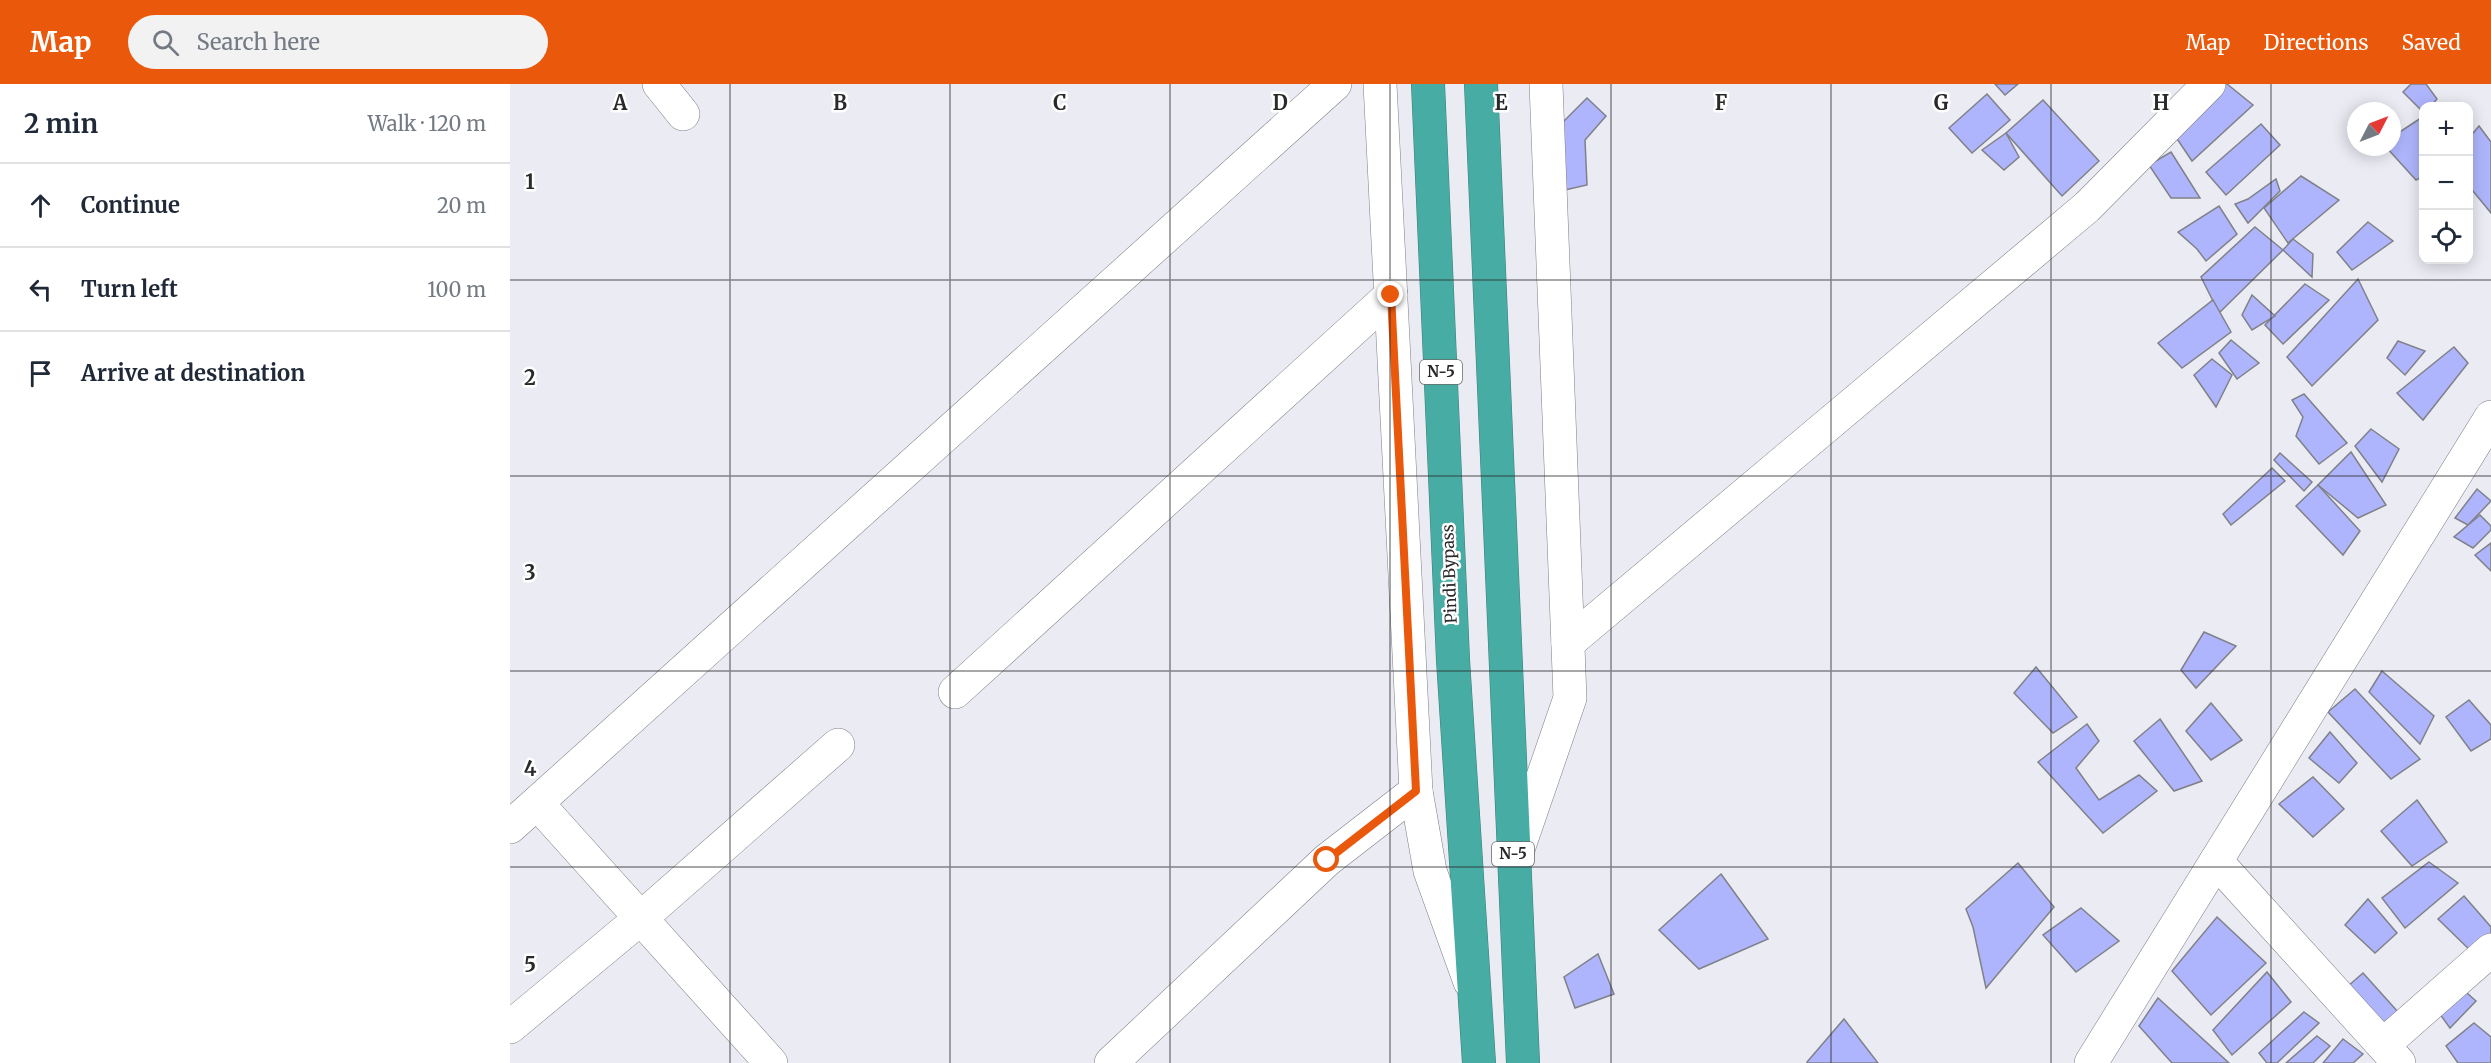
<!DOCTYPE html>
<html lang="en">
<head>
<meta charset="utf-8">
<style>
  body { margin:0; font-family:Merriweather,serif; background:#f2f2f3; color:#1f2937 }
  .controls { position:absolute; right:18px; top:18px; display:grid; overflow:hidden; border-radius:12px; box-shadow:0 3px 15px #0003 }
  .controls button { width:54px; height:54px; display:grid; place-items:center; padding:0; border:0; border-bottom:2px solid #e0e1e3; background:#fff; color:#1f2937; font:30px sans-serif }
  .compass { position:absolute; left:1837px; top:18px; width:54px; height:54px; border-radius:50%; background:#fff; box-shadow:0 3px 15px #0003; rotate:48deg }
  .stop { position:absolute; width:18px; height:18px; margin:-14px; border:4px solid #ea580c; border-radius:50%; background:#fff }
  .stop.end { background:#ea580c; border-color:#fff; box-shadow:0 2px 6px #0008 }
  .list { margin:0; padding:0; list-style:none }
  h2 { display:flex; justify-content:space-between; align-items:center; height:78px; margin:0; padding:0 24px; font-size:26px }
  h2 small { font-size:20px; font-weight:400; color:#747a83 }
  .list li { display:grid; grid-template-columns:39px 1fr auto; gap:18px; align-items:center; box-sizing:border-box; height:84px; padding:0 24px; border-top:2px solid #e0e1e3 }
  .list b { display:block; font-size:22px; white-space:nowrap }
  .list em { font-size:20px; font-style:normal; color:#747a83 }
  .icon { flex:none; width:33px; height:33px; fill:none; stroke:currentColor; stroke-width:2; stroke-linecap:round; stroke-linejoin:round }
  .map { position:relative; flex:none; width:1981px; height:979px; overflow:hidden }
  header { display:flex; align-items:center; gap:36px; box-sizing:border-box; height:84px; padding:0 30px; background:#ea580c; color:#fff }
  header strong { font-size:28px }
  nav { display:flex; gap:33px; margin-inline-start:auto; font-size:21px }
  .search { width:420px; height:54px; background:#f2f2f3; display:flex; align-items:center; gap:15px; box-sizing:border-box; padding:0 21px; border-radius:33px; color:#747a83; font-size:22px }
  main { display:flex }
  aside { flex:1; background:#fff }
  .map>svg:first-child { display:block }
</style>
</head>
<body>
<header>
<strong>Map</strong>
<div class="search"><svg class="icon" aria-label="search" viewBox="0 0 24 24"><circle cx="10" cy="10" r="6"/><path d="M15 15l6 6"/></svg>Search here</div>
<nav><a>Map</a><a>Directions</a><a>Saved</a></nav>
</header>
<main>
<aside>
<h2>2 min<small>Walk · 120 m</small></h2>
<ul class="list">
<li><svg class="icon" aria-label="ahead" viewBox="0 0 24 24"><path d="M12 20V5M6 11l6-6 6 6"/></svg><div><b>Continue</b></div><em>20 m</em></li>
<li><svg class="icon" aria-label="left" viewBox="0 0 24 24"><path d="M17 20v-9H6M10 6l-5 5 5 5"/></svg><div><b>Turn left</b></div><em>100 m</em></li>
<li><svg class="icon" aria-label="arrive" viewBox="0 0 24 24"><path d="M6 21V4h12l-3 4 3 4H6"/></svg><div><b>Arrive at destination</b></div></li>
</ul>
</aside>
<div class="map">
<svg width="1981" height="979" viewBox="0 0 1981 979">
  <rect width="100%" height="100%" fill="#eaebf3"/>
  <g fill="#aeb5fc" stroke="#808188" stroke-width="1.5">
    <path d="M1485 0H1508L1495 11Z"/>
    <path d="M1711 0H1717L1743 21 1682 77 1659 43Z"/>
    <path d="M1901 0H1916L1927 15 1921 22H1914V29L1893 8Z"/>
    <path d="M1477 10 1500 36 1462 69 1439 44Z"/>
    <path d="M1077 14 1096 32 1075 56 1077 101 1046 108 1044 47Z"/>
    <path d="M1533 16 1589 77 1552 112 1496 49Z"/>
    <path d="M1914 32V92L1906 96 1876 63H1882V53Z"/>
    <path d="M1751 40 1770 61 1716 111 1696 88Z"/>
    <path d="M1969 42 1981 58V129L1958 101V55Z"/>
    <path d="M1496 49 1509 73 1494 86 1472 66Z"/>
    <path d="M1661 68 1690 114H1661L1639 81Z"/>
    <path d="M1791 92 1829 116 1778 159 1754 124Z"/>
    <path d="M1766 95 1770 107 1738 139 1725 120 1738 115Z"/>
    <path d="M1709 122 1727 150 1696 177 1687 165 1668 148Z"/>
    <path d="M1858 138 1883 157 1842 186 1827 168Z"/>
    <path d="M1745 143 1773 166 1709 229 1691 193Z"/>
    <path d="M1783 155 1803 170 1802 193 1773 166Z"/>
    <path d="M1848 195 1868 236 1802 302 1777 273Z"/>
    <path d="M1795 200 1819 216 1773 260 1755 241Z"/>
    <path d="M1742 211 1765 232 1742 246 1732 231Z"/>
    <path d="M1703 216 1721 248 1672 284 1648 259Z"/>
    <path d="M1721 256 1749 279 1727 295 1709 269Z"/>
    <path d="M1888 257 1915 267 1895 291 1877 274Z"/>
    <path d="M1944 263 1958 279 1913 336 1887 309Z"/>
    <path d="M1702 275 1722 291 1706 323 1684 291Z"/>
    <path d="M1794 310 1837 359 1809 380 1786 352 1793 333 1782 316Z"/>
    <path d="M1861 345 1889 365 1872 398 1845 362Z"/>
    <path d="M1841 368 1876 421 1848 434 1808 401Z"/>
    <path d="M1770 369 1802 398 1794 407 1764 376Z"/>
    <path d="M1762 384 1775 397 1721 441 1713 430Z"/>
    <path d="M1808 401 1850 447 1833 471 1786 422Z"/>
    <path d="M1967 405 1981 417 1958 441 1945 434Z"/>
    <path d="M1970 431 1981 442V446L1963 464 1944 453Z"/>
    <path d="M1981 459V487L1965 471Z"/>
    <path d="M1694 548 1726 562 1686 604 1671 586Z"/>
    <path d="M1526 583 1567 633 1543 649 1504 609Z"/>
    <path d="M1872 587 1924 632 1910 660 1859 608Z"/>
    <path d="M1845 605 1910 675 1881 695 1818 628Z"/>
    <path d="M1959 616 1981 641V655L1961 667 1936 633Z"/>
    <path d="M1701 619 1732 656 1701 676 1676 647Z"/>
    <path d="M1650 635 1692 697 1664 707 1624 657Z"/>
    <path d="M1577 640 1589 657 1566 684 1589 716 1629 691 1647 707 1593 749 1528 678Z"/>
    <path d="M1820 648 1847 679 1829 699 1799 674Z"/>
    <path d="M1803 693 1834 725 1803 753 1769 720Z"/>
    <path d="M1907 716 1937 758 1902 782 1871 747Z"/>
    <path d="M1919 778 1948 799 1895 844 1872 814Z"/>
    <path d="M1508 779 1544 823 1476 904 1463 843 1456 825Z"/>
    <path d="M1211 790 1258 855 1189 885 1149 846Z"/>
    <path d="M1954 812 1981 843V855L1966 872 1928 835Z"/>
    <path d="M1858 815 1887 849 1865 869 1835 841Z"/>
    <path d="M1571 824 1609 857 1566 888 1533 851Z"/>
    <path d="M1707 833 1756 879 1701 931 1662 887Z"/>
    <path d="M1088 870 1104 910 1065 924 1054 893Z"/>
    <path d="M1757 888 1781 918 1722 971 1703 946Z"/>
    <path d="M1853 889 1889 929 1875 945 1837 903Z"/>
    <path d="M1948 901 1966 917 1940 944 1927 926Z"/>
    <path d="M1648 914 1719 979H1662L1629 942Z"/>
    <path d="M1794 928 1809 939 1767 979H1757L1749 969Z"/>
    <path d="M1334 935 1368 979H1297V978Z"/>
    <path d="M1964 939 1981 953V979H1948L1936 962Z"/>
    <path d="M1807 952 1820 962 1803 979H1776Z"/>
    <path d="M1833 955 1853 970 1843 979H1813Z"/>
  </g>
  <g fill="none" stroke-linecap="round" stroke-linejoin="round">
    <defs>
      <g id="minor">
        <path d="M149 0 173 30"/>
        <path d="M870 0 906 707 920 787 960 898"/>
        <path d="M1058 559 1577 123 1699 0"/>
        <path d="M445 608 881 211"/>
        <path d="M27 719 261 979"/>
        <path d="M0 743 825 0"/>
        <path d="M1004 777 1060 614 1036 0"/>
        <path d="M1706 777 1889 979"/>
        <path d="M0 943 131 834 328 661"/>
        <path d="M1873 961 1981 866"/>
        <path d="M601 979 817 776 906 707"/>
        <path d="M1581 979 1981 333"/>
      </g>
      <g id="highway">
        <path d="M918 0 943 576 969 979"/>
        <path d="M971 0 1013 979"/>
      </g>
    </defs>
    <use href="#minor" stroke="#7e7f87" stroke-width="34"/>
    <use href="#highway" stroke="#3c7e79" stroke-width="34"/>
    <use href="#minor" stroke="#fff" stroke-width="33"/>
    <use href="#highway" stroke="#47aca3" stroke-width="33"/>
  </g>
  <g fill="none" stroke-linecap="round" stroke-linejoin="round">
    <path stroke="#ea580c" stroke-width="8" d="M817 776 906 707 881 211"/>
  </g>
  <path fill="none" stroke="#29292c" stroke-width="1.5" stroke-opacity="0.55" d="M220 0V979M440 0V979M660 0V979M880 0V979M1101 0V979M1321 0V979M1541 0V979M1761 0V979M0 196H1981M0 392H1981M0 587H1981M0 783H1981"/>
  <g text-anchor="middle" stroke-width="5" stroke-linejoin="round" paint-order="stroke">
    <g fill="#fff" stroke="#69696b" stroke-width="1.5">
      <rect x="910" y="276" width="42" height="24" rx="4.5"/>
      <rect x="982" y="758" width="42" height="24" rx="4.5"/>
    </g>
    <g font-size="15" font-weight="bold" fill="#29292c">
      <text x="931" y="293">N-5</text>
      <text x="1003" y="775">N-5</text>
    </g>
    <g font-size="16" fill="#29292c" stroke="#fff">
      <text transform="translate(939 490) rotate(-92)" y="6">Pindi Bypass</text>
    </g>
  </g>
  <g font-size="20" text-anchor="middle" font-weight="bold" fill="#29292c" stroke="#fff" stroke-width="5" stroke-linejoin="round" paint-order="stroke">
    <text x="110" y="26">A</text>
    <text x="330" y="26">B</text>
    <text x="550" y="26">C</text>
    <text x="770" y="26">D</text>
    <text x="991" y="26">E</text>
    <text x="1211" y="26">F</text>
    <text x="1431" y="26">G</text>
    <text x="1651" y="26">H</text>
    <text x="20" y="105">1</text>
    <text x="20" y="301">2</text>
    <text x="20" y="496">3</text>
    <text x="20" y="692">4</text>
    <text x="20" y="888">5</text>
  </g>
</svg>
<div class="controls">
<button>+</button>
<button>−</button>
<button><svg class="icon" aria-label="locate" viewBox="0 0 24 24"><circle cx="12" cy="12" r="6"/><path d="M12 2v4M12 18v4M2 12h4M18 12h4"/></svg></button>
</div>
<svg class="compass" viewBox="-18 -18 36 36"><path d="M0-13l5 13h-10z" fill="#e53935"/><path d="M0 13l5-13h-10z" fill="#747a83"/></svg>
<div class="stop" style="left:817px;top:776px"></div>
<div class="stop end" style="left:881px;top:211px"></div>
</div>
</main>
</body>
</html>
